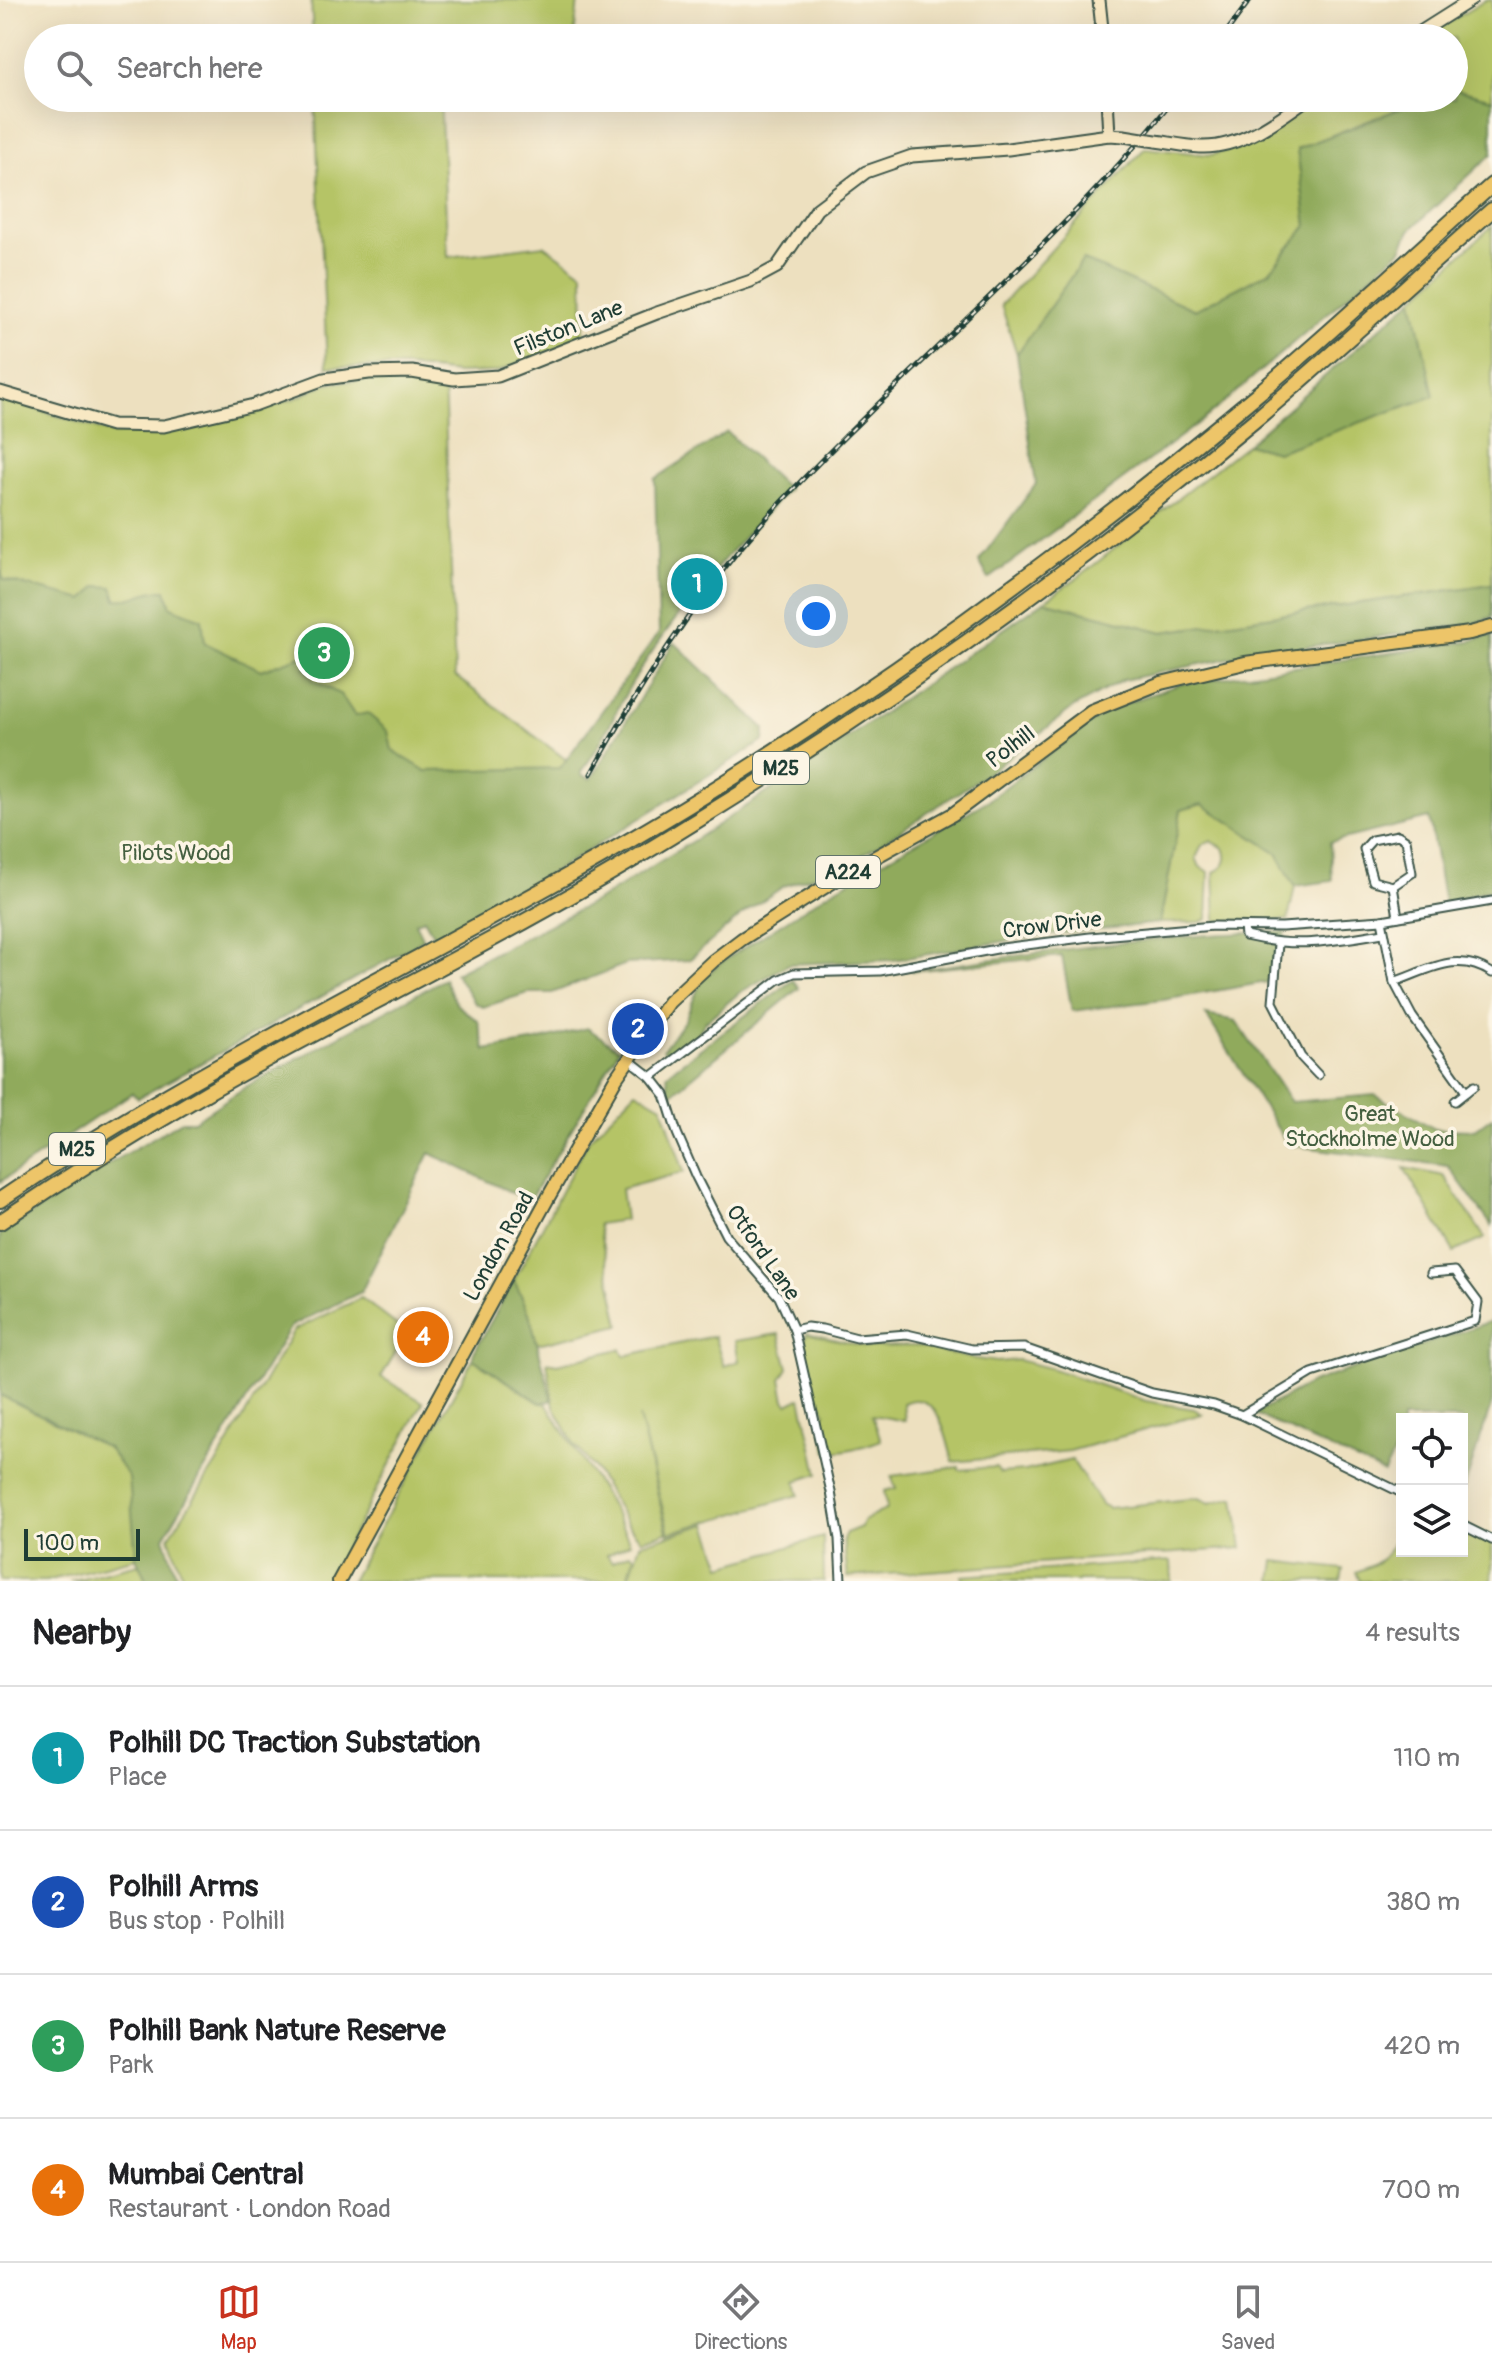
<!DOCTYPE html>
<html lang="en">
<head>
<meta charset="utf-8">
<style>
  body { margin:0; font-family:Pangolin,sans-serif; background:#f2f2f2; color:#202124 }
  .controls { position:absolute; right:24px; bottom:24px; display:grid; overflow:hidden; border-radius:0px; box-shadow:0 8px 32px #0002 }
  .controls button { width:72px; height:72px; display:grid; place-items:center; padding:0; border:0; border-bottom:2px solid #e0e0e0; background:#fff; color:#202124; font:40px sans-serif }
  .scale { position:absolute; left:24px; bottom:20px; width:116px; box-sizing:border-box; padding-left:8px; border:4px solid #1f3d34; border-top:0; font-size:22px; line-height:28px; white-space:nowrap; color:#1f3d34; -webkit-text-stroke:6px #fcf5e5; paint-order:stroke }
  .you { position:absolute; left:816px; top:616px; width:28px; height:28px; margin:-20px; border:6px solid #fff; border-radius:50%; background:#1a73e8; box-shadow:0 0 0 12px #1a73e833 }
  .badge { display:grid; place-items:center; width:52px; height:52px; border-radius:50%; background:#c8321e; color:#fff; font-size:26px; font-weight:700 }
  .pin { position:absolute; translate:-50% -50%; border:4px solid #fff; box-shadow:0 2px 8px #0006 }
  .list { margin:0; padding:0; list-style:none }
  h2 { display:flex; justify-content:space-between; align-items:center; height:104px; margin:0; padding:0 32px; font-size:34px }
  h2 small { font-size:26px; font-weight:400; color:#757577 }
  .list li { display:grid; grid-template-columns:52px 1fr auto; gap:24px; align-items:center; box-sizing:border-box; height:144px; padding:0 32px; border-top:2px solid #e0e0e0 }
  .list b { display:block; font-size:30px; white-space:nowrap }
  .list p { margin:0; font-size:26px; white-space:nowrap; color:#757577 }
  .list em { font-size:26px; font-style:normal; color:#757577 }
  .icon { flex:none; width:44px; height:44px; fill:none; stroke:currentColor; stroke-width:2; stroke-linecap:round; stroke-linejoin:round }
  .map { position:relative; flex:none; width:1492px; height:1581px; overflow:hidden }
  .search { position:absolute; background:#fff; box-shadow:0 8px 32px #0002; left:24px; right:24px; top:24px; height:88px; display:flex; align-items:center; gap:20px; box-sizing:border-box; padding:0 28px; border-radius:44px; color:#757577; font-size:30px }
  .sheet { height:680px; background:#fff }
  nav { display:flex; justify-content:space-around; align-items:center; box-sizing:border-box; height:112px; border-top:2px solid #e0e0e0; background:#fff; font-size:22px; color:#757577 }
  nav a { display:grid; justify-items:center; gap:4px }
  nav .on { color:#c8321e }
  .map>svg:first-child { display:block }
</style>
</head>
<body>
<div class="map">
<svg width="1492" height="1581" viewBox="0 0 1492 1581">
  <rect width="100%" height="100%" fill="#fcf5e5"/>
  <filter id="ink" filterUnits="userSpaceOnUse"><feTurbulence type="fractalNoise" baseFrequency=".0125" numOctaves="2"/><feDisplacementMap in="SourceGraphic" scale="16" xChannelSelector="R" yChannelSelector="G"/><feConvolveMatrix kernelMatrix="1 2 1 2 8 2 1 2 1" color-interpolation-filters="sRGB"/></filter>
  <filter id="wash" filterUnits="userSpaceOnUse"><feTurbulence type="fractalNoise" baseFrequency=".006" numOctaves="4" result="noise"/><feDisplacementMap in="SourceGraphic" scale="32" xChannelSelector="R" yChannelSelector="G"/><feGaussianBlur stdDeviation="1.8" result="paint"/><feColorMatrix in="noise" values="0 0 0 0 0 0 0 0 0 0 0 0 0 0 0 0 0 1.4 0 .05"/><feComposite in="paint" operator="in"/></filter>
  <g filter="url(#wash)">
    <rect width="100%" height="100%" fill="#ede0bf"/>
    <g fill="#b5c466" stroke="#6a804d" stroke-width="2">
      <path d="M311 0H578L574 38H313Z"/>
      <path d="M1486 0H1492V99L1454 89V38H1423Z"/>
      <path d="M315 98H440L448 257 544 245 583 273 584 339 497 372 457 373 407 367H327Z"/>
      <path d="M1320 98H1427L1297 149 1307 226 1269 272 1195 310 1083 260 1017 354 1001 305 1145 148 1211 155 1250 144Z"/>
      <path d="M1492 226V584L1163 632 1044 601 1080 576 1247 444 1277 452 1433 396 1413 299Z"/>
      <path d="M408 377 444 382 455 676 568 761 562 770 426 773 2 581 0 397 114 434 170 431 227 420 296 398 327 383Z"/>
      <path d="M1202 804 1277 853 1295 886 1288 920 1216 921 1214 872C1225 868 1229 859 1224 848L1211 841 1202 845 1196 858 1200 867 1209 872 1207 919 1201 922 1160 923 1181 810Z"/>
      <path d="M636 1091 662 1106 684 1172 621 1189 625 1220 598 1224 620 1325 537 1344 529 1313 514 1280 589 1139Z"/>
      <path d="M1404 1168 1444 1176 1485 1238 1454 1252Z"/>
      <path d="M361 1298 407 1333 381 1377 423 1402 328 1581H184L169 1537 220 1458 294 1330Z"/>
      <path d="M807 1333 867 1347 917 1346 969 1358 997 1362 1018 1360 1056 1370 1146 1401 1194 1409 1202 1414 1070 1451 953 1462C946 1438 939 1387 903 1403L905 1421 872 1415 881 1440C863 1447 846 1452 827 1452L821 1417 825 1412C817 1395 798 1350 807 1333Z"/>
      <path d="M779 1334 788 1368 781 1379 785 1400 788 1404 800 1398 802 1402 818 1474 796 1481 799 1495 669 1533 639 1417 667 1532 641 1540 628 1525 596 1471 574 1444 554 1407 547 1362 557 1364 621 1349 624 1356 714 1336 724 1366 739 1361 735 1341Z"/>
      <path d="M473 1359 540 1403H546C574 1450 607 1493 630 1543L607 1555 612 1562 631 1553 634 1557 627 1581H351Z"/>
      <path d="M0 1395 108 1448 130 1478 136 1558 46 1581H0Z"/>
      <path d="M1072 1460 1101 1504 1108 1508 1199 1498 1210 1503 1235 1497 1242 1548 848 1577 843 1539 846 1533 861 1527 863 1521 887 1509 884 1491 896 1488 891 1476 959 1467V1470L996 1467 1000 1473 1025 1471Z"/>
      <path d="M1402 1516V1551H1462V1528L1492 1544V1581H1360L1356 1572C1393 1558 1390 1551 1402 1516Z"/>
      <path d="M707 1524 722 1566 823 1537 824 1581H628L640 1544Z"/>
      <path d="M1171 1561 1172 1581H963L962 1576Z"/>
      <path d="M1275 1561 1343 1569 1341 1581H1272Z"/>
      <path d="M139 1564 147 1581H70Z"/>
    </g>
    <g fill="#90aa5b" stroke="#587448" stroke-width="2">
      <path d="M1454 89 1492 99V154L1410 230 1401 250 1208 416 989 579 979 561 1036 484 1017 354 1083 260 1195 310 1269 272 1307 226 1297 149 1427 98H1454Z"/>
      <path d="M1413 299 1434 396 1277 452 1247 444Z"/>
      <path d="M727 432 788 489C732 549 676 611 633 681 615 710 603 745 581 771L582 775 591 779 674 642 765 729 764 741C655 807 549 881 434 936L424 919 415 923 423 939 408 949 138 1098 132 1093 0 1182V570L4 580 84 600 97 586 112 587 116 599C139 601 143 589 166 590L171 607 202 619 205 643 261 670 301 656 312 660 305 668 313 680 341 695 355 716 367 713 388 731 392 750 426 771 560 768 659 633 655 479Z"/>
      <path d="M1492 584V617L1472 624 1239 656 1123 680 1074 707 988 773 877 846 845 865 784 886 744 913 689 960 626 964 552 993H528L483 1007 475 1003 455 973 600 899 699 837 800 771 1044 601 1163 632Z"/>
      <path d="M1492 635V889L1444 903 1429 818 1330 842 1332 881 1295 886 1277 853 1202 804 1181 810 1160 923 1029 937 894 960 789 964 739 993 705 1022 698 1034 680 1048 666 1053 663 1049 685 1020 702 979 719 964 830 892 987 801 1109 709 1181 684 1470 641Z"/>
      <path d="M1286 932 1267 982 1163 1000 1072 1011 1062 956 911 971C1035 953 1160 934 1286 932Z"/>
      <path d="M444 979 457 1005 478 1021 485 1050 537 1041 587 1028 619 1049 529 1201 430 1153 361 1292 291 1326 164 1537 178 1581H147L136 1558 129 1478 108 1448 0 1395V1235L98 1170 182 1121H194L247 1086Z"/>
      <path d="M793 980 799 988 672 1094 669 1092 667 1075 676 1067Z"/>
      <path d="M1206 1015 1236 1021 1291 1102 1375 1095 1435 1129 1474 1130 1492 1117V1226L1448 1166 1288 1145Z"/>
      <path d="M514 1280 529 1313 552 1400 541 1403 473 1359V1354Z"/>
      <path d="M1492 1321V1402L1462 1495V1419H1402V1437L1384 1473 1254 1414 1311 1383Z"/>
    </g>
  </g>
  <g filter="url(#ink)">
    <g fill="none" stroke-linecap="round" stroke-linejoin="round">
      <defs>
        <g id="street">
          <path d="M1398 835 1406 840 1412 873 1393 886 1373 881 1364 849 1372 840Z"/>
          <path d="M1393 886 1398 917"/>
          <path d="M1382 920 1394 982 1412 1016 1466 1092"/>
          <path d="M1244 927 1245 936C1299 949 1330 941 1384 933"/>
          <path d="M1278 944 1273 1002 1301 1057 1318 1075"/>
          <path d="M1394 982C1429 970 1457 950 1492 973"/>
          <path d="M628 1059 651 1077 665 1095 677 1133 696 1177 726 1236 779 1297 794 1330 831 1492 839 1539 841 1581"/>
          <path d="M651 1077 778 980 794 973 880 971 1002 948 1090 937 1213 926 1282 927 1382 920 1492 901"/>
          <path d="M1455 1101 1474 1086"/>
          <path d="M794 1330 807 1327 822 1329 857 1338 907 1334 972 1349 1024 1348 1152 1393 1214 1405 1242 1415 1402 1493"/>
          <path d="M1242 1415 1312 1373 1475 1321 1478 1302 1455 1271 1431 1273"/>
          <path d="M1462 1525 1492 1540"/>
        </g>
        <g id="secondary">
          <path d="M1099 0 1103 38"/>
          <path d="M1411 38 1471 0"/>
          <path d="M1107 98 1109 135"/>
          <path d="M1149 140C1166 142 1183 146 1200 147 1240 149 1278 120 1308 98"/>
          <path d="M0 392 112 425 164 426 254 405 324 379 369 373 412 372 454 379 498 376 657 313 751 281 777 267 817 209 866 172 912 156 1008 149 1109 135 1124 136"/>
        </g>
        <path id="primary" d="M339 1581 549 1196 616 1078 669 1002 713 961 742 939 850 871 953 814 1091 711 1161 683 1245 663 1470 633 1492 627"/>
        <g id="highway">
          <path d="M0 1200C224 1048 472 939 702 797 898 675 1084 539 1261 391 1340 325 1415 253 1492 185"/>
          <path d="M0 1222C68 1176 137 1133 208 1092 295 1042 384 998 472 950 547 910 621 868 693 823 892 701 1082 565 1261 415 1340 348 1415 278 1492 210"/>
        </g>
      </defs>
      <use href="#street" stroke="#3e5549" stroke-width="11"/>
      <use href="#secondary" stroke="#3e5549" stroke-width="15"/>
      <use href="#primary" stroke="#3e5549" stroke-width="16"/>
      <use href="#highway" stroke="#3e5549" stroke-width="18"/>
      <use href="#street" stroke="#fff" stroke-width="7"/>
      <use href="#secondary" stroke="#f8e8c3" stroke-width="11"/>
      <use href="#primary" stroke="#edc569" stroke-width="12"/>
      <use href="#highway" stroke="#edc569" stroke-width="14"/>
      <defs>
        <g id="rail">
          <path d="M1222 38 1250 0"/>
          <path d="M591 774C640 686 694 600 761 524 894 377 1051 254 1175 98"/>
        </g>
      </defs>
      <use href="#rail" stroke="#1f3d34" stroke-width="5"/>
      <use href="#rail" stroke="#fcf5e5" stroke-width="2" stroke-dasharray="6" stroke-linecap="butt"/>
      <defs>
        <path id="secondary-bridge" d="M1124 136 1149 140"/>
      </defs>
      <use href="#secondary-bridge" stroke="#3e5549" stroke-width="15" stroke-linecap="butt"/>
      <use href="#secondary-bridge" stroke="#f8e8c3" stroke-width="11"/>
    </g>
  </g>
  <g text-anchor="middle" stroke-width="7" stroke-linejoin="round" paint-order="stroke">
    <g fill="#fcf5e5" stroke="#617469" stroke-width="2">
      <rect x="753" y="752" width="56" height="32" rx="6"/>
      <rect x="816" y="856" width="64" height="32" rx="6"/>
      <rect x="49" y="1133" width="56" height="32" rx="6"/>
    </g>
    <g font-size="20" font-weight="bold" fill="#1f3d34">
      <text x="781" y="775">M25</text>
      <text x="848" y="879">A224</text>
      <text x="77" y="1156">M25</text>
    </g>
    <g font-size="22" fill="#1f3d34" stroke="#fcf5e5">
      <text transform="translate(568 327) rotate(-22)" y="8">Filston Lane</text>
      <text transform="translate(1010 746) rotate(-37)" y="8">Polhill</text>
      <text transform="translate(1052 924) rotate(-7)" y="8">Crow Drive</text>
      <text transform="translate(498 1246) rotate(-61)" y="8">London Road</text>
      <text transform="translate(764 1252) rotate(55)" y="8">Otford Lane</text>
    </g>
    <g font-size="22" fill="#445f40" stroke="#fcf5e5">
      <text x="176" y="860">Pilots Wood</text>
      <text x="1370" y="1121">Great<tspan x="1370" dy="25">Stockholme Wood</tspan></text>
    </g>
  </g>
</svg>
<div class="controls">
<button><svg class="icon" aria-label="locate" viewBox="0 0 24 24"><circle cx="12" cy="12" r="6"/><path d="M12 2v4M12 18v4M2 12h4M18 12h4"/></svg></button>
<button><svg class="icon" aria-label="layers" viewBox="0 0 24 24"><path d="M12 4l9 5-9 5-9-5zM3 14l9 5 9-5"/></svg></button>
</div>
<div class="scale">100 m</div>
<div class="you"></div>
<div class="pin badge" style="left:697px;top:584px;background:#0f9aa8">1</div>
<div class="pin badge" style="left:638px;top:1029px;background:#1a4fb4">2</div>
<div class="pin badge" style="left:324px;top:653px;background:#2e9e5b">3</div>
<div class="pin badge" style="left:423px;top:1337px;background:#e8710a">4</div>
<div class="search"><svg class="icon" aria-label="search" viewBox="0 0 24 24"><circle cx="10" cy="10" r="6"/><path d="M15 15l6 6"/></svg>Search here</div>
</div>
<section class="sheet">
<h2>Nearby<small>4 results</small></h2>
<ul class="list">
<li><span class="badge" style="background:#0f9aa8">1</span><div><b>Polhill DC Traction Substation</b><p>Place</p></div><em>110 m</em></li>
<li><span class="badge" style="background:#1a4fb4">2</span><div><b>Polhill Arms</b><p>Bus stop · Polhill</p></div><em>380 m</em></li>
<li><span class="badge" style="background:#2e9e5b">3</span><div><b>Polhill Bank Nature Reserve</b><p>Park</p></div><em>420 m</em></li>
<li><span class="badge" style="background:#e8710a">4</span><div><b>Mumbai Central</b><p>Restaurant · London Road</p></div><em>700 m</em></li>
</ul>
</section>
<nav>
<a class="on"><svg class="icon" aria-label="map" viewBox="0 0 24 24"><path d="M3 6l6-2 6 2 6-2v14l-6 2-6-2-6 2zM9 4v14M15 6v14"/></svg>Map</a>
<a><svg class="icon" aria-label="directions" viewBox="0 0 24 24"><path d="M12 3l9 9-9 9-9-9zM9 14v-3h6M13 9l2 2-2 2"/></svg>Directions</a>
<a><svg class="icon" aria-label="saved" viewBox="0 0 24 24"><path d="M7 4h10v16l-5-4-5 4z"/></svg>Saved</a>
</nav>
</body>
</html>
